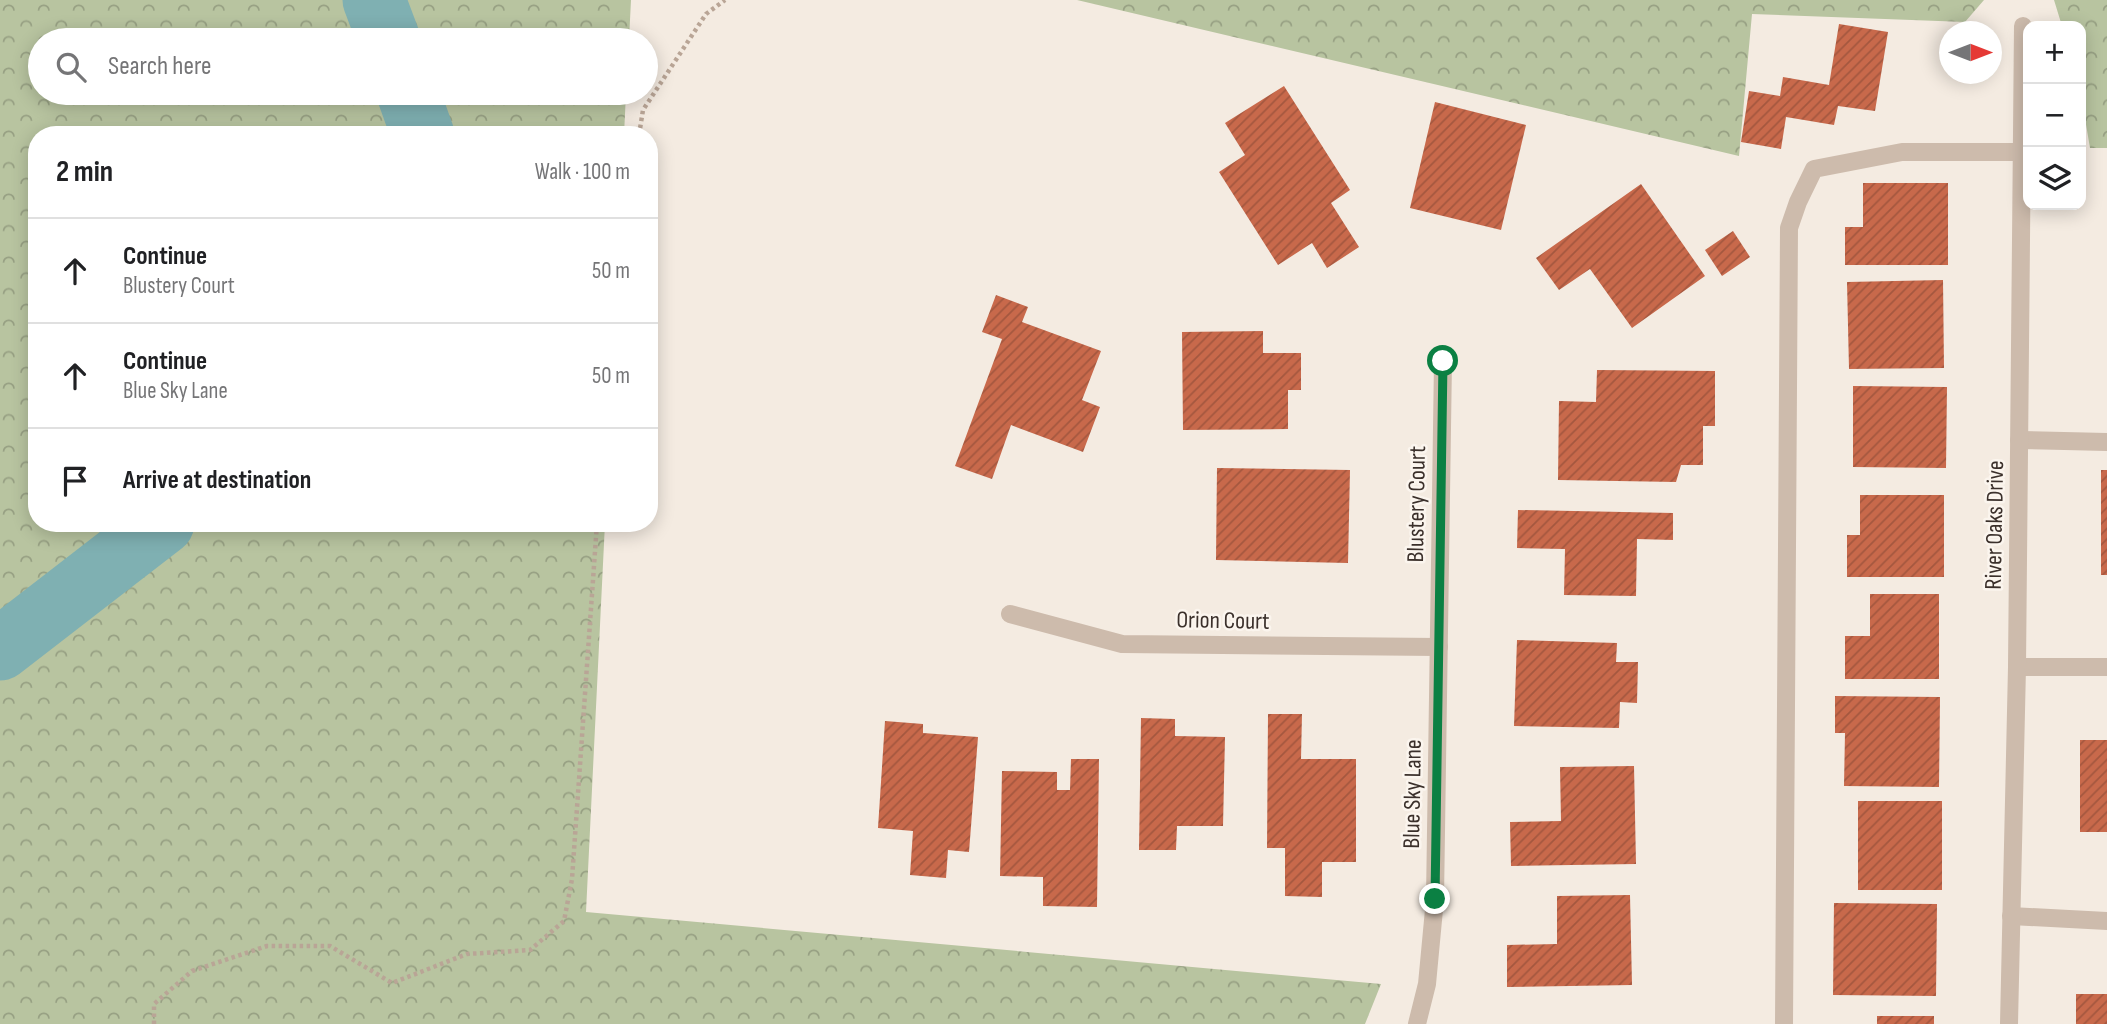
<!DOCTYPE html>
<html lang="en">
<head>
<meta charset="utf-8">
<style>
  body { margin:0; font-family:"Sofia Sans Condensed",sans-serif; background:#f6f6f6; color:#202124 }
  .controls { position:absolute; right:21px; top:21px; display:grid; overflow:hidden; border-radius:14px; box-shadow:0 4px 18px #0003 }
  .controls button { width:63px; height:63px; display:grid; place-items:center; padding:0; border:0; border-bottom:2px solid #e0e0e0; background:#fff; color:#202124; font:35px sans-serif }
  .compass { position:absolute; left:1939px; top:21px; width:63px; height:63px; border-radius:50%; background:#fff; box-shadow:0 4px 18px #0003; rotate:90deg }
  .stop { position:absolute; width:21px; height:21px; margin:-16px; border:5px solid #0b8043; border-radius:50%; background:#fff }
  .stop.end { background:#0b8043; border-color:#fff; box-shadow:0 2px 7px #0008 }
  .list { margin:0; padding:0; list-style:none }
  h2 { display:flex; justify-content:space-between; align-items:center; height:91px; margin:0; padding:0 28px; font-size:30px }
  h2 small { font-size:23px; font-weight:400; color:#757577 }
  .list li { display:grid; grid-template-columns:46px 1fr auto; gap:21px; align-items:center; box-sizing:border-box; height:105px; padding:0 28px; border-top:2px solid #e0e0e0 }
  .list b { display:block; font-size:26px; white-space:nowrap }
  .list p { margin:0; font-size:23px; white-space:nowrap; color:#757577 }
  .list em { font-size:23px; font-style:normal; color:#757577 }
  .icon { flex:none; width:38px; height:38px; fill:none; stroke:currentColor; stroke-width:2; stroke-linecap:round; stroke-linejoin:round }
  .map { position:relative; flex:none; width:2107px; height:1024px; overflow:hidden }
  .search { position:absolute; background:#fff; box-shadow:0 4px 18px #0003; left:28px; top:28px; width:630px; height:77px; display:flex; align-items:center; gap:18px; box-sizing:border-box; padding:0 24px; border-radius:38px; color:#757577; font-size:26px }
  .panel { position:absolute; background:#fff; box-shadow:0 4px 18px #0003; left:28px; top:126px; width:630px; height:406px; border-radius:28px }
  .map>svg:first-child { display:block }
</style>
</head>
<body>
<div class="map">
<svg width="2107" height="1024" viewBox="0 0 2107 1024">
  <defs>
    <pattern id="forest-crowns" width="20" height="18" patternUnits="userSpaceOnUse" patternTransform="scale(1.75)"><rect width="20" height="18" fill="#b8c4a0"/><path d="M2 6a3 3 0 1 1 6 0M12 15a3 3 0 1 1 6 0" fill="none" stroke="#97a083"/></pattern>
    <pattern id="building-hatch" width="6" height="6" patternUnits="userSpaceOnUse" patternTransform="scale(1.75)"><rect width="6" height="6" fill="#c8694b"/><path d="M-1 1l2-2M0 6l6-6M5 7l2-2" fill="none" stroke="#a4573f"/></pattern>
  </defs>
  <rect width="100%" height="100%" fill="#f4ebe1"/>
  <g fill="url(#forest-crowns)">
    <path d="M0 0H631L629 40H40V93H626L624 135H37V523H605L586 912 1381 984 1365 1024H0Z"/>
    <path d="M1077 0H1984L1965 22 1752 14 1739 156Z"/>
    <path d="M2054 0H2107V148H2090L2081 95V26H2062Z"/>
  </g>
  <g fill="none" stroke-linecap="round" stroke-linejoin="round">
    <g stroke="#7fb0b2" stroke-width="63">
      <path d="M374 0 389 40"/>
      <path d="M408 93 423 135"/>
      <path d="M0 649 163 523"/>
    </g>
  </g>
  <g fill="url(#building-hatch)">
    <path d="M1839 24 1888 32 1875 111 1838 106 1834 125 1786 117 1781 149 1741 142 1749 91 1780 96 1783 77 1829 85Z"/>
    <path d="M1284 86 1350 190 1331 203 1359 247 1327 268 1312 243 1278 265 1219 172 1245 155 1225 123Z"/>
    <path d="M1435 102 1526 125 1501 230 1410 208Z"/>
    <path d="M1863 183H1948V265H1845V227H1863Z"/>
    <path d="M1641 184 1705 276 1632 328 1590 269 1559 290 1536 258Z"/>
    <path d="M1733 231 1750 257 1722 276 1705 250Z"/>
    <path d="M1943 280 1944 368 1849 369 1847 282Z"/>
    <path d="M996 295 1028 307 1022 322 1101 351 1082 400 1100 407 1083 452 1011 425 992 479 955 466 1002 339 982 332Z"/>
    <path d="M1263 331V353H1301V390H1288V429L1183 430 1182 332Z"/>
    <path d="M1597 370 1715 371V426H1703V465H1681L1676 482 1558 480 1559 401 1596 402Z"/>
    <path d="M1853 386 1947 387 1946 468 1853 467Z"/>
    <path d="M1217 468 1350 470 1348 563 1216 560Z"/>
    <rect x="2101" y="470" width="6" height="105"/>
    <path d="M1860 495H1944V577H1847V535H1860Z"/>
    <path d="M1518 510 1673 513V540L1637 539 1636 596 1564 595 1565 549 1517 548Z"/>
    <path d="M1870 594H1939V679H1845V636H1870Z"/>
    <path d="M1517 640 1617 643 1616 662H1638L1637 703 1620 702 1619 728 1514 726Z"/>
    <path d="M1835 696 1940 697 1939 787 1844 786 1845 733H1835Z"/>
    <path d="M1268 714H1302L1301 759H1356V862H1322V897L1285 896V848H1267Z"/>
    <path d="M1141 718 1175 719V736L1225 737 1223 826H1177L1176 850H1139Z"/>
    <path d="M885 721 923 724V733L978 737 969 852 948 850 946 878 910 875 913 831 878 828Z"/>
    <rect x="2080" y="740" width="27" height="92"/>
    <path d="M1071 759H1099L1097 907 1043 906V877L1000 876 1002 771 1057 772V790H1070Z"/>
    <path d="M1634 766 1636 864 1511 866 1510 822 1561 821 1560 767Z"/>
    <rect x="1858" y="801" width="84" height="89"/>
    <path d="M1630 895 1632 985 1507 987V945L1557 944V896Z"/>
    <path d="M1834 903 1937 904 1936 996 1833 995Z"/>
    <rect x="2076" y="994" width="31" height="30"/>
    <rect x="1877" y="1016" width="57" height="8"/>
  </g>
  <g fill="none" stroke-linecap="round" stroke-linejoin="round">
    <g stroke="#b9a596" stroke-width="4.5" stroke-dasharray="3.5 3.5" stroke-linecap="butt">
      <path d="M639 135 643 110 706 14 725 0"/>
      <path d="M154 1024V1004L192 971 267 946H330L392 983 467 954 530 950 564 921 572 879 597 523"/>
    </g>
    <g stroke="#cdbbac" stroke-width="18">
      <path d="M2019 440 2107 442"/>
      <path d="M1010 614 1122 644 1439 647"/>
      <path d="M2017 667H2107"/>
      <path d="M2011 916 2107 921"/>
      <path d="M1417 1024 1427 984 1435 899 1443 361"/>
      <path d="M1784 1024 1789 228 1798 202 1814 169 1902 152H2022"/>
      <path d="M2009 1024 2017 667 2023 26"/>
    </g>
  </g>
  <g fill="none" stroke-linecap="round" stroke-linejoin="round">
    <path stroke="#0b8043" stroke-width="9" d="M1435 899 1443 361"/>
  </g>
  <g text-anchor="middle" stroke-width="5" stroke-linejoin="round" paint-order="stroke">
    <g font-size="24" fill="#3b302b" stroke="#fbf5ee">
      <text transform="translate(1416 504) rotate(-89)" y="8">Blustery Court</text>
      <text transform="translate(1994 525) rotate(-89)" y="8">River Oaks Drive</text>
      <text transform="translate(1223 620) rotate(1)" y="8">Orion Court</text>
      <text transform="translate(1412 794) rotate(-89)" y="8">Blue Sky Lane</text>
    </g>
  </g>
</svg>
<div class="controls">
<button>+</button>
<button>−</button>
<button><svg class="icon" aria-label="layers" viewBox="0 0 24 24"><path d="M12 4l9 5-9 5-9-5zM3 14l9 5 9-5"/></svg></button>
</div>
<svg class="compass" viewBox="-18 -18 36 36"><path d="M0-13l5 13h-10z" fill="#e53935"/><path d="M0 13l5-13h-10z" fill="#757577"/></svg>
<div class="stop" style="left:1443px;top:361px"></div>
<div class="stop end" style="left:1435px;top:899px"></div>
<div class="search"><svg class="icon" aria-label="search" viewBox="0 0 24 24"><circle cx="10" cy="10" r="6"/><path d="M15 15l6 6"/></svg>Search here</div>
<section class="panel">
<h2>2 min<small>Walk · 100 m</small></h2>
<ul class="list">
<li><svg class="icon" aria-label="ahead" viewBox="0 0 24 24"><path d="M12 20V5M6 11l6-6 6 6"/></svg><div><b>Continue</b><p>Blustery Court</p></div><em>50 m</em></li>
<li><svg class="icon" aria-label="ahead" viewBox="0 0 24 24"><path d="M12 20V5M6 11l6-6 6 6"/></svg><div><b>Continue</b><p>Blue Sky Lane</p></div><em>50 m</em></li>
<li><svg class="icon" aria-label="arrive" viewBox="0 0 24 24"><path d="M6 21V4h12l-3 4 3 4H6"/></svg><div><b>Arrive at destination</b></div></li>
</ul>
</section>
</div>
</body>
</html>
